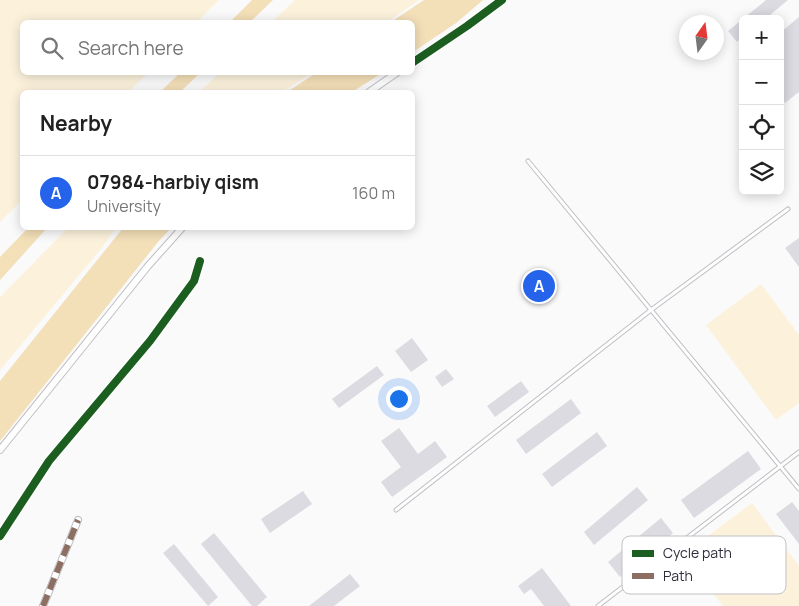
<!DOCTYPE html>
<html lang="en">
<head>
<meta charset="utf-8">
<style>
  body { margin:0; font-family:Manrope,sans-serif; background:#f2f2f2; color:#222 }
  .controls { position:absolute; right:15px; top:15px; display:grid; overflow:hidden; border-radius:8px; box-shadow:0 2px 12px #0003 }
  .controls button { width:45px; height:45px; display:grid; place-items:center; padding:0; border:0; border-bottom:1px solid #e0e0e0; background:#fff; color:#222; font:25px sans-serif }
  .compass { position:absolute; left:679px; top:15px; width:45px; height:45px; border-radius:50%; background:#fff; box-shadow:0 2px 12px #0003; rotate:14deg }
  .you { position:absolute; left:398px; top:398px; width:18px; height:18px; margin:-12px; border:4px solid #fff; border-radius:50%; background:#1a73e8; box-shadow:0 0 0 8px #1a73e833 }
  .badge { display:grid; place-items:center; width:32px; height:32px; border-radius:50%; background:#2563eb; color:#fff; font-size:16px; font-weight:700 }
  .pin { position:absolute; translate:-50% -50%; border:2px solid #fff; box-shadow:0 1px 5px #0006 }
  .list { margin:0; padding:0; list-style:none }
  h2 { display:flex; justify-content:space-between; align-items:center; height:65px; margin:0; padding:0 20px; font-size:21px }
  h2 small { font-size:16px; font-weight:400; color:#767676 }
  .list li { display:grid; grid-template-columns:32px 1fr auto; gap:15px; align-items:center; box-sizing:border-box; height:75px; padding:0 20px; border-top:1px solid #e0e0e0 }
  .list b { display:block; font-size:19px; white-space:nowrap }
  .list p { margin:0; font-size:16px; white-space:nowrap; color:#767676 }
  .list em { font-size:16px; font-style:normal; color:#767676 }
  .icon { flex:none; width:28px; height:28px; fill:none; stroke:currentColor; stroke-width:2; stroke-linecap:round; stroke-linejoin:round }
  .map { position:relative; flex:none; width:799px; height:606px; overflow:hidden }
  .search { position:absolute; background:#fff; box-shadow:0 2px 12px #0003; left:20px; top:20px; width:395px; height:55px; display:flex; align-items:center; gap:12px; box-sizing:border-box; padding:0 18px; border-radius:8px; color:#767676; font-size:19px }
  .panel { position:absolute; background:#fff; box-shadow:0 2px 12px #0003; left:20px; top:90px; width:395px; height:140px; border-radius:8px }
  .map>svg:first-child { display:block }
</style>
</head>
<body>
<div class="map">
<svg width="799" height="606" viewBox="0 0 799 606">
  <rect width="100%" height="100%" fill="#fafafa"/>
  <g fill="#fcf2dc">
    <path d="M0 0H219L197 22H22V72L148 73 128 92H22V200L0 222Z"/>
    <path d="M295 0H419L387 22H272Z"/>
    <path d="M220 73V72L312 73 282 92H199Z"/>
    <path d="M68 228H116L100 250 0 370V297Z"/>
    <path d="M761 284 799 335V403L776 420 706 325Z"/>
    <path d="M752 503 799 566V606H723L684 554Z"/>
  </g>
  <g fill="#f3dfb8">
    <path d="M252 0H273L250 22H230Z"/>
    <path d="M424 0H483L456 23 413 52 412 22H391Z"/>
    <path d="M180 73H200L180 92H160Z"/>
    <path d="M316 73V72L382 73 352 92H287Z"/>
    <path d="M28 228H47L0 280V257Z"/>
    <path d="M123 228H171L158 242 0 441V381Z"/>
  </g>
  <g fill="#dddbe2">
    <path d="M766 0H788L765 19H743V37L737 42 728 31Z"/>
    <path d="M799 17V92L785 103 780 97V33Z"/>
    <path d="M799 238V267L785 248Z"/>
    <path d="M412 338 428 360 411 372 395 351Z"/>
    <path d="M377 366 384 375 339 408 332 399Z"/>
    <path d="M446 369 454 379 442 387 435 377Z"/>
    <path d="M521 381 529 392 495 417 487 406Z"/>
    <path d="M571 399 581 413 526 454 516 440Z"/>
    <path d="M399 428 418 454 435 441 447 457 392 497 381 482 401 467 381 441Z"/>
    <path d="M597 432 607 446 552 487 542 474Z"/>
    <path d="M748 451 761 469 694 518 681 500Z"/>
    <path d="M637 487 648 500 594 545 584 532Z"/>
    <path d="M303 491 312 504 270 533 261 519Z"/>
    <path d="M792 502 799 511V544L776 514Z"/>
    <path d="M661 518 673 533 620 577 608 562Z"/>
    <path d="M214 533 267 597 257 606H252L201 544Z"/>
    <path d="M174 544 218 597 208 606 163 553Z"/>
    <path d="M542 568 571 606H544L531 589 524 594 518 586Z"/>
    <path d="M350 574 360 586 334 606H309Z"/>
  </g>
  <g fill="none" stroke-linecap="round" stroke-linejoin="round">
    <defs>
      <g id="service">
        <path d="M528 161 799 489"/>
        <path d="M396 510 651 310 788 209"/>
        <path d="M598 606 799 452"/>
      </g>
      <g id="minor">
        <path d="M412 63 467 26 502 0"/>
        <path d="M369 92 398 72"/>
        <path d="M0 450 148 266 182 228"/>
        <path d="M0 536 49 461 150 341 194 281 200 261"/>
        <path d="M43 606 78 520"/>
      </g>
    </defs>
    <use href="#service" stroke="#bfbec4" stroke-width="5"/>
    <use href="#minor" stroke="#bfbec4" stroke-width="8"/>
    <use href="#service" stroke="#fefefe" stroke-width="3"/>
    <use href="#minor" stroke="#fefefe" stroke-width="6"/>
    <path stroke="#8d6e63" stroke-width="6" stroke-dasharray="12 6" stroke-linecap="butt" d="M43 606 78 520"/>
    <defs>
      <g id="cycleway">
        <path d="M412 63 467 26 502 0"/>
        <path d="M0 536 49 461 150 341 194 281 200 261"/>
      </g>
    </defs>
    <use href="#cycleway" stroke="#fff" stroke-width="11"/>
    <use href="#cycleway" stroke="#1b5e20" stroke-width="8"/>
  </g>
  <rect x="622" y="536" width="164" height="58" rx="8" fill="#fff" stroke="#c1c0c4" stroke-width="1"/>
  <rect x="632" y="550" width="22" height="7" fill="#1b5e20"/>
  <rect x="632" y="573" width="22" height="6" fill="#8d6e63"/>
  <g font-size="14" fill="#302d3b">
    <text x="663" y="558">Cycle path</text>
    <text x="663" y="581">Path</text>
  </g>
</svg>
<div class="controls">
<button>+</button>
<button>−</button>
<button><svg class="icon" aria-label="locate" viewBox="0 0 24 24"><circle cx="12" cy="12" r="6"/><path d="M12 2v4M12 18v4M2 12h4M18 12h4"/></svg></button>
<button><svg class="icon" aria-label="layers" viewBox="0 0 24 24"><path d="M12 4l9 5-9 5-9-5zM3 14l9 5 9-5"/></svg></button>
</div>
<svg class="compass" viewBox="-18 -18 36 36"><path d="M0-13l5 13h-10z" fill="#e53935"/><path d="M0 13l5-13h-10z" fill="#767676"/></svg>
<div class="you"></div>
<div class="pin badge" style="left:539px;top:286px">A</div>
<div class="search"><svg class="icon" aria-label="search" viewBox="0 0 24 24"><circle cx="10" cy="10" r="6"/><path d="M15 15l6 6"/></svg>Search here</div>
<section class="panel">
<h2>Nearby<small></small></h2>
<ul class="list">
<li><span class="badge">A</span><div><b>07984-harbiy qism</b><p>University</p></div><em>160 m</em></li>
</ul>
</section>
</div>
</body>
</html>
